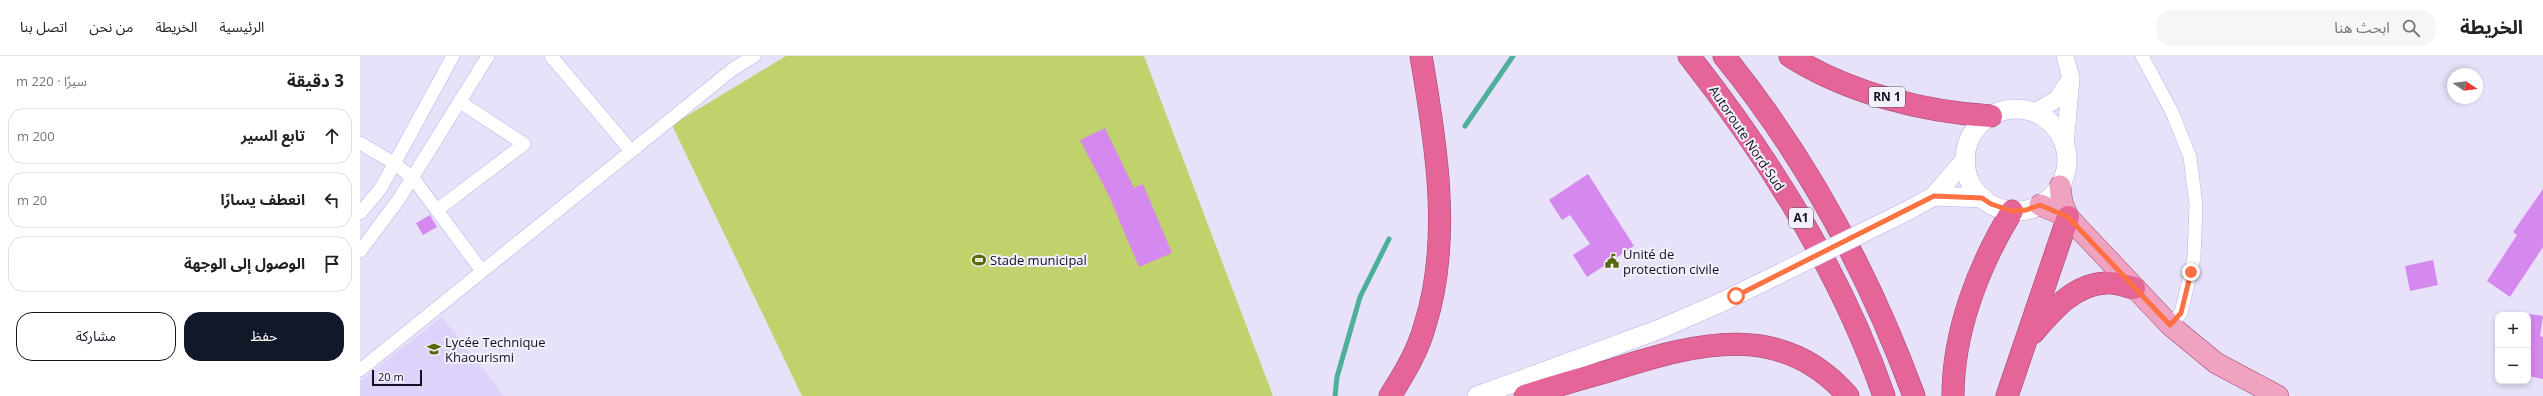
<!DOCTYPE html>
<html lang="ar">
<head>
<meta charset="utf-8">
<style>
  body { margin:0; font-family:"Open Sans","Noto Sans Arabic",sans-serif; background:#f6f6f6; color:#222; direction:rtl }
  .controls { position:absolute; right:12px; bottom:12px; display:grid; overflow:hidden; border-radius:8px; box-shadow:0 2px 6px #0003 }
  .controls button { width:36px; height:36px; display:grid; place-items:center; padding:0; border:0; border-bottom:1px solid #e0e0e0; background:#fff; color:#222; font:20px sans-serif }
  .compass { position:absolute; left:2087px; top:12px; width:36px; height:36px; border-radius:50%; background:#fff; box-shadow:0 2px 6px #0003; rotate:103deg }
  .scale { position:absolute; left:12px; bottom:10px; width:50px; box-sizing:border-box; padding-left:4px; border:2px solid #140e22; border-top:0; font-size:11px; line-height:14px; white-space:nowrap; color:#140e22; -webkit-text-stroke:3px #f3f0fc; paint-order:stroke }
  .stop { position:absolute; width:12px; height:12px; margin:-9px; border:3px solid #ff7043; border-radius:50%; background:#fff }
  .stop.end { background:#ff7043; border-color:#fff; box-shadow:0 1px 4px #0008 }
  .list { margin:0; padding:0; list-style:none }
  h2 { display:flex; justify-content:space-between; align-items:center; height:52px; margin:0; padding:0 16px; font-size:17px }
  h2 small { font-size:13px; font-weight:400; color:#767676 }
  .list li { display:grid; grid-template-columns:26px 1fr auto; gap:12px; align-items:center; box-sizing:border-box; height:56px; margin:0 8px 8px; padding:0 8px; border:1px solid #e0e0e0; border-radius:16px }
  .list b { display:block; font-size:15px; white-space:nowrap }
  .list em { font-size:13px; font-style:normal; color:#767676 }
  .actions { display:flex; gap:8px; padding:12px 16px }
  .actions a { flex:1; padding:9px 0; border:1px solid #111827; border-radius:16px; text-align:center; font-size:14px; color:#111827 }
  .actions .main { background:#111827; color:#fff }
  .icon { flex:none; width:22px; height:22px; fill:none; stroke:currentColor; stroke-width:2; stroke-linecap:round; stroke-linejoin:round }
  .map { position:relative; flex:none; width:2183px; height:340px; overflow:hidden; direction:ltr }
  header { display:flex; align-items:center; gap:24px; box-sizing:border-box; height:56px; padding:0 20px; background:#fff; border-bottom:1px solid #e0e0e0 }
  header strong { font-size:19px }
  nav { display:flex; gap:22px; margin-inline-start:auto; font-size:14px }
  .search { width:280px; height:36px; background:#f6f6f6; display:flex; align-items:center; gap:10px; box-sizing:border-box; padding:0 14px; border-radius:16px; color:#767676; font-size:15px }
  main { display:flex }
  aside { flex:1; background:#fff }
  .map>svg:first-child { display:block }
</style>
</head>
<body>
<header>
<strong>الخريطة</strong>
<div class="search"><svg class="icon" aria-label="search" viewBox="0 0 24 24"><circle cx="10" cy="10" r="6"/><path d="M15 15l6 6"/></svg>ابحث هنا</div>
<nav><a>الرئيسية</a><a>الخريطة</a><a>من نحن</a><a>اتصل بنا</a></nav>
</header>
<main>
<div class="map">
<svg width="2183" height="340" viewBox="0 0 2183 340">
  <rect width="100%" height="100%" fill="#e7e1f9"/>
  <path fill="#ddd3fa" d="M82 261 144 340H0V325Z"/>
  <path fill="#c0d26c" d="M426 0H784L913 340H442L312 69Z"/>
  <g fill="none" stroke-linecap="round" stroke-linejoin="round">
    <g stroke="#4eb09b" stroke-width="5">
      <path d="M1105 70 1153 0"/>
      <path d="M975 340 977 321 1000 241 1029 183"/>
    </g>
  </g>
  <g fill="#d589ef">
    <path d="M745 72 774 132 783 128 812 197 779 211 749 140 720 84Z"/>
    <path d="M1228 118 1274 190 1227 221 1213 199 1230 188 1210 159 1202 164 1189 144Z"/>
    <path d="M2183 133V191L2150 241 2127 225 2157 179 2153 176Z"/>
    <path d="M70 159 77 171 63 179 56 167Z"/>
    <path d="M2073 204 2078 229 2050 235 2045 210Z"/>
    <path d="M2168 258 2183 260 2180 280 2183 281V323L2168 320Z"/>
  </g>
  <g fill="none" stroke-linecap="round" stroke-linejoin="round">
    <defs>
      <g id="minor">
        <path d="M191 0 271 95"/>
        <path d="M1782 0 1812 56 1830 101 1836 149 1834 202 1821 257 1810 269"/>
        <path d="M0 87 34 107 53 122 122 215"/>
        <path d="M77 154 164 88 100 46"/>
        <path d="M0 157 21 132 93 0"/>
        <path d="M0 195 39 143 128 0"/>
        <path d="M0 314 373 13 394 0"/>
      </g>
      <g id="tertiary">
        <path d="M1705 0 1711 22 1705 89"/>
        <path d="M1675 56 1697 43 1709 25"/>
      </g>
      <g id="secondary">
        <circle cx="1656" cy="104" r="51"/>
        <path d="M1574 140 1623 142"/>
        <path d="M1549 154 1574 140 1606 103"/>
        <path d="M1117 340 1300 273 1362 246"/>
      </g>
      <g id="primary">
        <path d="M1700 130 1702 146 1708 161 1810 269 1856 307 1918 340"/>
        <path d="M1680 149 1708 161"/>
      </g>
      <g id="motorway">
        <path d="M1329 0C1410 103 1481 216 1524 340"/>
        <path d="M1364 0C1446 101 1509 218 1554 340"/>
        <path d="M1430 0C1488 37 1564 56 1631 60"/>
        <path d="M1673 277C1692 255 1714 228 1746 227 1755 226 1765 230 1774 232"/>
        <path d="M1030 340C1044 318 1058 295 1065 269 1092 184 1076 86 1061 0"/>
        <path d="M1165 340C1194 330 1225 322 1255 313 1338 287 1422 264 1488 340"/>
        <path d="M1593 340C1593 275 1619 209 1652 155"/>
        <path d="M1647 340 1708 161"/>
      </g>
    </defs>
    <use href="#minor" stroke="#beafe7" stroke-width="14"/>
    <use href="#tertiary" stroke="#beafe7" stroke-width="18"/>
    <use href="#secondary" stroke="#beafe7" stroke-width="20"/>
    <use href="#primary" stroke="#9c476f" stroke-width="22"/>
    <use href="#motorway" stroke="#9c476f" stroke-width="23"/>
    <use href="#minor" stroke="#fff" stroke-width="13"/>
    <use href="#tertiary" stroke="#fff" stroke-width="17"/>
    <use href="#secondary" stroke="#fff" stroke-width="19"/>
    <use href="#primary" stroke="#efa3c1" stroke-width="21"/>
    <use href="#motorway" stroke="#e56598" stroke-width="22"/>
    <defs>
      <path id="secondary-bridge" d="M1362 246 1549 154"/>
    </defs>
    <use href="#secondary-bridge" stroke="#beafe7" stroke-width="20" stroke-linecap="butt"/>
    <use href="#secondary-bridge" stroke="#fff" stroke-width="19"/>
  </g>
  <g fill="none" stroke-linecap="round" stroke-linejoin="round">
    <path stroke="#ff7043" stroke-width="5" d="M1376 240 1574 140 1622 142 1631 148 1652 155 1666 154 1680 149 1708 161 1810 269 1821 257 1831 216"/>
  </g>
  <defs>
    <symbol id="stadium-bare" viewBox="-9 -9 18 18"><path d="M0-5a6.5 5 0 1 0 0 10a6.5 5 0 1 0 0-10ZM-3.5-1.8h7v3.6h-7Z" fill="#5b670b" stroke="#f3f0fc" stroke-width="2.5" paint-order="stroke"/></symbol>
    <symbol id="civic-bare" viewBox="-9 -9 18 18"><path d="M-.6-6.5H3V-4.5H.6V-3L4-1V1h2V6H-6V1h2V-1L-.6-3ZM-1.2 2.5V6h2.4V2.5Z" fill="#5b670b" stroke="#f3f0fc" stroke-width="2.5" paint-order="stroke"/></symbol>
    <symbol id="school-bare" viewBox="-9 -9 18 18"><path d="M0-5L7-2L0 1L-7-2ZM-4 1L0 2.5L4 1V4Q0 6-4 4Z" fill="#5b670b" stroke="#f3f0fc" stroke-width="2.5" paint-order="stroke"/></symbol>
  </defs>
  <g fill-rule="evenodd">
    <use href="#stadium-bare" x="609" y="194" width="20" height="20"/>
    <use href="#civic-bare" x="1242" y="195" width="20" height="20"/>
    <use href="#school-bare" x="64" y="283" width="20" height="20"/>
  </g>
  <g text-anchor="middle" stroke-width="4" stroke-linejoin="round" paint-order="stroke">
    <g fill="#f3f0fc" stroke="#575263" stroke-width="1">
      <rect x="1509" y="31" width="36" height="20" rx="3"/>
      <rect x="1429" y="152" width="24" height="20" rx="3"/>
    </g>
    <g font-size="12" font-weight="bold" fill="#140e22">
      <text x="1527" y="45">RN 1</text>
      <text x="1441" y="166">A1</text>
    </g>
    <g font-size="13" fill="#140e22" stroke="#f3f0fc">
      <text transform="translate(1387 82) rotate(56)" y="5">Autoroute Nord-Sud</text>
    </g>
    <g font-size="13" fill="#140e22" stroke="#f3f0fc" text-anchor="start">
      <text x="1263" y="203">Unité de<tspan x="1263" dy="15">protection civile</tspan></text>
      <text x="630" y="209">Stade municipal</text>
      <text x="85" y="291">Lycée Technique<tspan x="85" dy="15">Khaourismi</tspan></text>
    </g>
  </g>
</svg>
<div class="controls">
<button>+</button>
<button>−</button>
</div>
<svg class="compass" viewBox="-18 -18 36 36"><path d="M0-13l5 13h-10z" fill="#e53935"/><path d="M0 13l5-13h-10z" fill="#767676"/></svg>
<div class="scale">20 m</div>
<div class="stop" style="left:1376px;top:240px"></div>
<div class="stop end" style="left:1831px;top:216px"></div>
</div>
<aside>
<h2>3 دقيقة<small>سيرًا · 220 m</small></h2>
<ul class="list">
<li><svg class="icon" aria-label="ahead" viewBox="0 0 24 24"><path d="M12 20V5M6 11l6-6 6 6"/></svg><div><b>تابع السير</b></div><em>200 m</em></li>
<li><svg class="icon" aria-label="left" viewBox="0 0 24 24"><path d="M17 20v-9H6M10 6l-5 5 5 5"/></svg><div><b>انعطف يسارًا</b></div><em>20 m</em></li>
<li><svg class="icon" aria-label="arrive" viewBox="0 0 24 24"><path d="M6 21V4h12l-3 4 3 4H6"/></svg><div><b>الوصول إلى الوجهة</b></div></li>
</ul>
<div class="actions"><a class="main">حفظ</a><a>مشاركة</a></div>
</aside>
</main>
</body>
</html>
